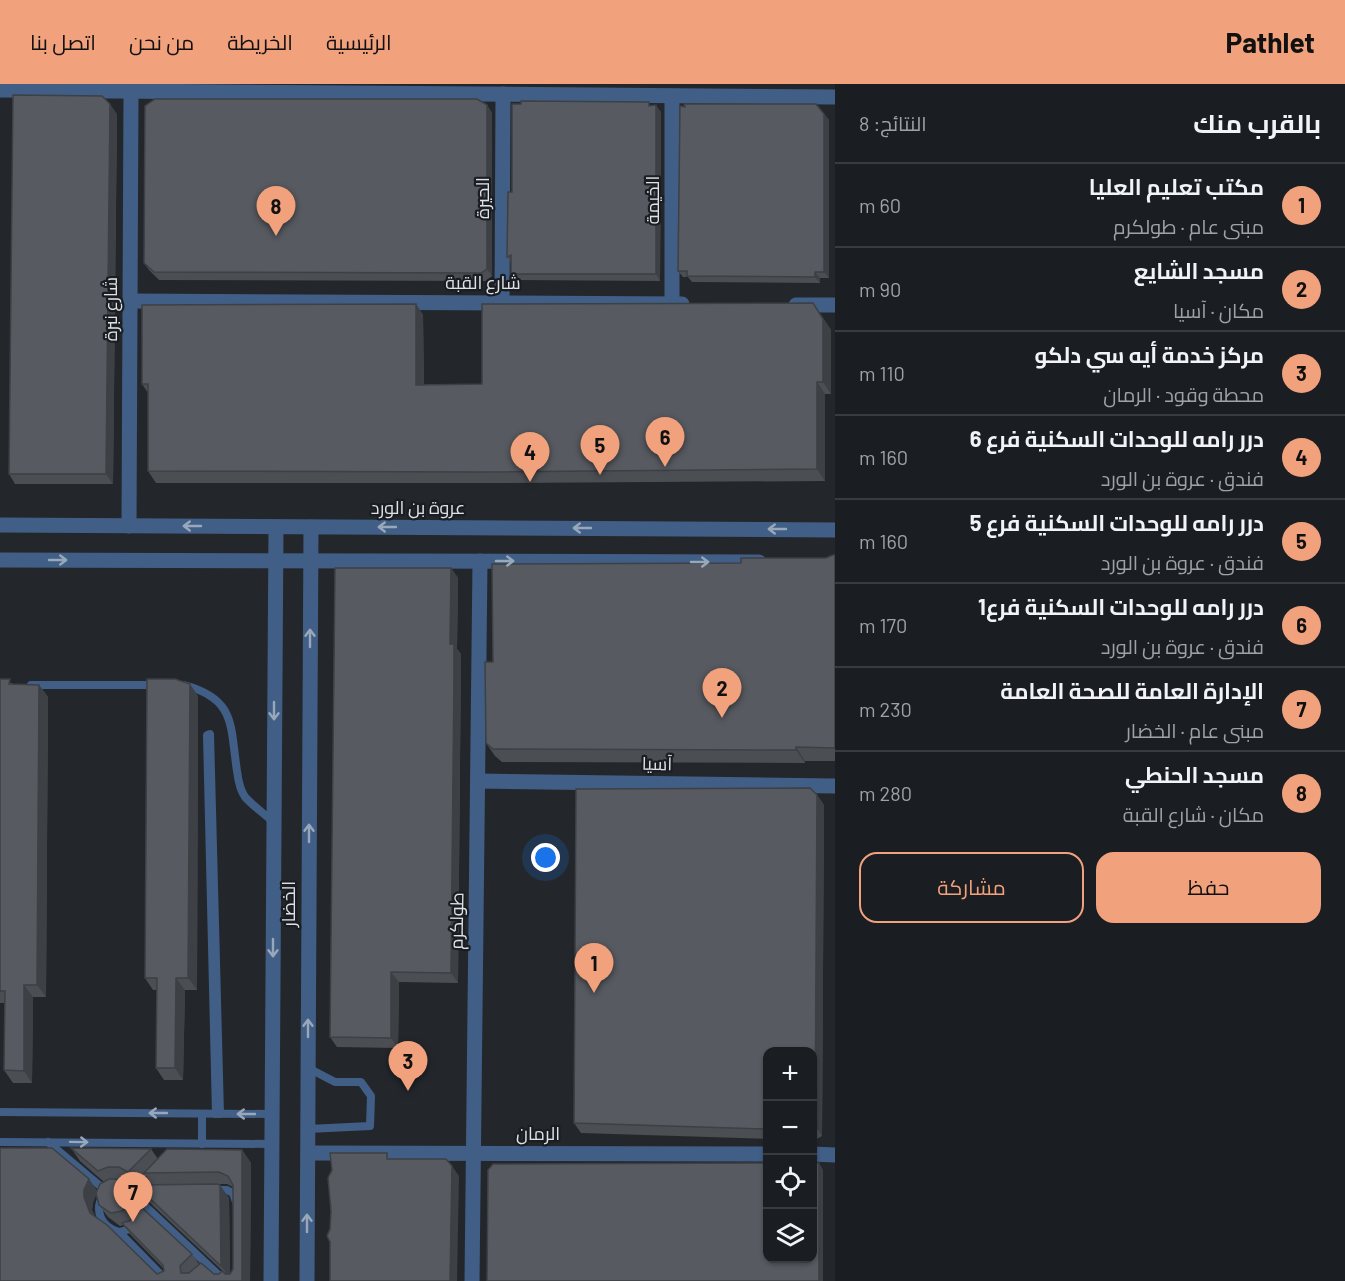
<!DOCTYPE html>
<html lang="ar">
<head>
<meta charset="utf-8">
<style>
  body { margin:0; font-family:Barlow,Cairo,sans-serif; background:#23262a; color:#f1f3f6; direction:rtl }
  .controls { position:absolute; right:18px; bottom:18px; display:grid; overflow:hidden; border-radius:12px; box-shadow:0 2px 4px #0004 }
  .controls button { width:54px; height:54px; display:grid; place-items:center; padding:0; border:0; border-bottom:2px solid #383b3f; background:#1a1d21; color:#f1f3f6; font:30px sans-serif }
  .you { position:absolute; left:546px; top:774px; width:21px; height:21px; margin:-15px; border:4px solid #fff; border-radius:50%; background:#1a73e8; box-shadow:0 0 0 9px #1a73e833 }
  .badge { display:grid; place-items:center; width:39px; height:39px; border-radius:50%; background:#f1a17c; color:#111; font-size:20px; font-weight:700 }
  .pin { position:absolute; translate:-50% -50px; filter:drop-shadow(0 2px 3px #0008) }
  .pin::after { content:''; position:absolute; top:32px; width:21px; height:18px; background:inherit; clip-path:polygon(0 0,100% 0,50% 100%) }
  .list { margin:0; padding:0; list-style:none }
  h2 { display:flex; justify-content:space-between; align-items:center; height:78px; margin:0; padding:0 24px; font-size:26px }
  h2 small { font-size:20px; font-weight:400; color:#9fa2a5 }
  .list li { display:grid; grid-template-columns:39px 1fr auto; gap:18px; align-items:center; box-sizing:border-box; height:84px; padding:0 24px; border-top:2px solid #383b3f }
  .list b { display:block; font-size:22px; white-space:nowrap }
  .list p { margin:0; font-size:20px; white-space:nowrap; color:#9fa2a5 }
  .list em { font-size:20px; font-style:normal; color:#9fa2a5 }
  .actions { display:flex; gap:12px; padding:18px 24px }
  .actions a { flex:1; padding:14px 0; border:2px solid #f1a17c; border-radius:18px; text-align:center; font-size:21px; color:#f1a17c }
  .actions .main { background:#f1a17c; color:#111 }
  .icon { flex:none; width:33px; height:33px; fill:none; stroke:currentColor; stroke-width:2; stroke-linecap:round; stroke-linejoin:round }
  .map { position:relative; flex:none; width:835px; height:1197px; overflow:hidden; direction:ltr }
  header { display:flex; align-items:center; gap:36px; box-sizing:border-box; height:84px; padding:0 30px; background:#f1a17c; color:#111 }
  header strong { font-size:28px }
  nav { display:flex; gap:33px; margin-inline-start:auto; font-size:21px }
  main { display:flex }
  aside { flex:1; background:#1a1d21 }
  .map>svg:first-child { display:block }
</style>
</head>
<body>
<header>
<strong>Pathlet</strong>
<nav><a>الرئيسية</a><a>الخريطة</a><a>من نحن</a><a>اتصل بنا</a></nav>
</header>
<main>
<aside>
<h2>بالقرب منك<small>النتائج: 8</small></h2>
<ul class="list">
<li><span class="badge">1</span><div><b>مكتب تعليم العليا</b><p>مبنى عام · طولكرم</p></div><em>60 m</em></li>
<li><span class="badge">2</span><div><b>مسجد الشايع</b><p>مكان · آسيا</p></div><em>90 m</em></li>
<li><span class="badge">3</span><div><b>مركز خدمة أيه سي دلكو</b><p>محطة وقود · الرمان</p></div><em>110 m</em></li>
<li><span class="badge">4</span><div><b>درر رامه للوحدات السكنية فرع 6</b><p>فندق · عروة بن الورد</p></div><em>160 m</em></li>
<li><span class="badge">5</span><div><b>درر رامه للوحدات السكنية فرع 5</b><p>فندق · عروة بن الورد</p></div><em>160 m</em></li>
<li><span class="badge">6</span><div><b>درر رامه للوحدات السكنية فرع1</b><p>فندق · عروة بن الورد</p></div><em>170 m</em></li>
<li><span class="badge">7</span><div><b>الإدارة العامة للصحة العامة</b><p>مبنى عام · الخضار</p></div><em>230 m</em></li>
<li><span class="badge">8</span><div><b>مسجد الحنطي</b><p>مكان · شارع القبة</p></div><em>280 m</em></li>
</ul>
<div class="actions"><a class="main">حفظ</a><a>مشاركة</a></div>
</aside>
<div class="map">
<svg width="835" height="1197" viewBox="0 0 835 1197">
  <rect width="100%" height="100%" fill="#23272c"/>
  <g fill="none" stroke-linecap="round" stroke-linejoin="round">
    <g stroke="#415f86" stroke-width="8">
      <path d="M31 601H154"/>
      <path d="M184 601C236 615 230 641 237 687 238 695 240 706 245 713 253 722 265 730 273 738"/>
      <path d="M0 1028 272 1030"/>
      <path d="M216 1030 207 651 210 650 220 1030"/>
      <path d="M308 1045 370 1042 371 1012 361 998H335L308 984"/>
      <path d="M0 1058 272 1060"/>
      <path d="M48 1058 106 1107"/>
      <path d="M202 1060V1030"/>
      <path d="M115 1103C135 1097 148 1116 142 1135"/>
      <path d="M214 1106H227L233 1109 236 1118"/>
      <path d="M103 1111C94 1127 101 1143 119 1148L167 1197"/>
      <path d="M145 1122 225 1197"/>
      <path d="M119 1148 134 1144"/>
    </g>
    <g stroke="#415f86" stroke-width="15">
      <path d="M0 6 835 13"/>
      <path d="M672 13V220"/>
      <path d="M130 217 682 220"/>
      <path d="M502 218 503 10"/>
      <path d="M796 221H835"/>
      <path d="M129 442 131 8"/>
      <path d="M478 697 835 702"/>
      <path d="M308 1069 768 1070"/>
      <path d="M812 1070 835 1071"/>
      <path d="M472 1197 480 477"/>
    </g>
    <g stroke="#415f86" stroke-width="15">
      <path d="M0 441 835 446"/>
      <path d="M0 476 759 478"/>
      <path d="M271 1197 276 443"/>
      <path d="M307 1197 311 443"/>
    </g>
  </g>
  <g fill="#4b4e53" fill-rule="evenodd">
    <path d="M487 21 492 29V192L486 197 159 196 149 186 144 179Z"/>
    <path d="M652 22 661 28 660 197 516 196 511 190V179L507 173 512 108Z"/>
    <path d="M117 30 113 400H15L9 390Z"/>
    <path d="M824 30 829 36V194H820V199L692 198 688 193H683L678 187Z"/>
    <path d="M416 220 423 231 424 301 482 300 821 231 831 246V310H825V397L489 399H156L148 387V309L142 300Z"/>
    <path d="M835 471V677H805V679L502 678 495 672 486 659 493 578 741 479 826 474Z"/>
    <path d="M451 484 458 494 457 565 461 570 458 899 399 898 398 964 337 963 330 953Z"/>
    <path d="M0 595 14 600 39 601 48 613 46 913H33L32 999H13L4 986 5 919H0Z"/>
    <path d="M198 612 197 906H185L183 996H164L156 984 157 906H153L145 894Z"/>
    <path d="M817 711 824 721 822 1052 815 1056H813V968H768V1055L581 1049 574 1039Z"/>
    <path d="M71 1064 151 1065 158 1075 242 1066 251 1079 250 1197H0L89 1095 97 1107 104 1098 80 1077ZM146 1092 152 1101 140 1105 148 1117 226 1190H214L199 1180 192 1170 138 1127 136 1118 123 1099 117 1095H128L137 1101ZM218 1100H227L233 1103V1185L230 1190 229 1114 220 1101ZM96 1111 99 1121 108 1133 120 1142 123 1141 131 1151 164 1185V1187L157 1190 95 1132 92 1126 93 1118Z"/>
  </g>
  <g fill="#3d4044">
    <path d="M110 20 117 30 113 400 106 390Z"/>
    <path d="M487 21 492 29V192L487 185Z"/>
    <path d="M656 21 661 28 660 197 656 190Z"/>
    <path d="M824 30 829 36V194L824 188Z"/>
    <path d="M815 188 820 194V199L815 193Z"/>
    <path d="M813 219 831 246V310L823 298Z"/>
    <path d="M416 220 423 231 424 312 416 301Z"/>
    <path d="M817 298 825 310V397L817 385Z"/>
    <path d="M451 484 458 494 457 565 461 570 458 899 451 889 450 560Z"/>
    <path d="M190 600 198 612 197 906 188 894Z"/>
    <path d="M39 601 48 613 46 913 37 901Z"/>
    <path d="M796 663 805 677V679L796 666Z"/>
    <path d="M817 711 824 721 822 1052 815 1042Z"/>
    <path d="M391 888 399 898 398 964 391 954Z"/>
    <path d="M176 894 185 906 183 996 175 984Z"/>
    <path d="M24 901 33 913 32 999 24 987Z"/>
    <path d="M242 1066 251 1079 250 1197H242Z"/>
    <path d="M819 1079 823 1086V1197H819Z"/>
    <path d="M452 1082 459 1092 457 1197H450Z"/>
    <path d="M89 1095 98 1108 93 1118 92 1126 99 1141 90 1129 84 1113V1106Z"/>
    <path d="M220 1101 229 1114 230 1194 221 1182Z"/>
    <path d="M128 1106 136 1118 138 1127 137 1134 128 1121Z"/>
  </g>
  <g fill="#575b61" stroke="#3d4044" stroke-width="1.5">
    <path d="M13 11 102 12 110 20 106 390H9Z"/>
    <path d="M155 15H477L487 21V185L481 189 154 188 144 179 145 22Z"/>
    <path d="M521 17 649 18V22L656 21V190H511V171L507 173 508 108H512V20H521Z"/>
    <path d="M684 20H816L824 30V188H815V193L687 192V187H678L680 22 685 23Z"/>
    <path d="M813 219 823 235V298H817V385L481 388 148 387V300H142V221L416 220V301L482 300V220Z"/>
    <path d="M833 471H835V664L796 663V666L493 665 486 659 485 578H493L492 480 741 479V474H826Z"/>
    <path d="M335 484H451L450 560H454V591L451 889 391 888V954L330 953Z"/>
    <path d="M0 595H10L9 600 39 601 37 901H24V987L4 986 5 907H0Z"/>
    <path d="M147 595H175L190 600 188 894H176L175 984H156L157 894H145Z"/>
    <path d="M810 704 817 711 815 1042 813 1044V968H768V1045L574 1039 576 705Z"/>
    <path d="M0 1064H52L89 1095 84 1106V1113L90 1129 107 1141 157 1190 164 1187 163 1181 122 1139 129 1137 138 1129 140 1122 192 1170 180 1182 181 1189H189L201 1179 214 1190H219L222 1187 225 1190H230L233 1185V1101L228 1092 219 1088 144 1089 167 1065 242 1066V1197H0Z"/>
    <path d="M71 1064 151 1065 128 1088 119 1083H108L98 1087Z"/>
    <path d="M330 1069H387V1075H446L452 1082 450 1197H330V1158L327 1152 330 1145 331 1127 328 1094 332 1086Z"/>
    <path d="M768 1079V1174H813V1079H819V1197H487L488 1086 493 1080Z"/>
    <path d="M109 1095H116L123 1099 128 1106 130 1114 128 1121 122 1127 111 1129 99 1121 96 1109 100 1100Z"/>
    <path d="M217 1100 220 1101 221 1182 140 1105 139 1101Z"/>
  </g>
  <defs><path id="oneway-shaft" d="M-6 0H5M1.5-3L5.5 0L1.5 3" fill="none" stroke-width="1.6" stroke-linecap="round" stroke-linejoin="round" transform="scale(1.5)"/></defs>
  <g stroke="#98a7ba">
    <use href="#oneway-shaft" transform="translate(192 442) rotate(-180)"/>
    <use href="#oneway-shaft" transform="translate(387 443) rotate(-180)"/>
    <use href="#oneway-shaft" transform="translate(582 444) rotate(-180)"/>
    <use href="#oneway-shaft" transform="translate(777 445) rotate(-180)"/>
    <use href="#oneway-shaft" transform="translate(58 476)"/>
    <use href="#oneway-shaft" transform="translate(505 477)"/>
    <use href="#oneway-shaft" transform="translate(700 478)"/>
    <use href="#oneway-shaft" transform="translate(310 554) rotate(-90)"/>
    <use href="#oneway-shaft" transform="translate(274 627) rotate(90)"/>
    <use href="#oneway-shaft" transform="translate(309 749) rotate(-90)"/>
    <use href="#oneway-shaft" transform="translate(273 864) rotate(90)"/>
    <use href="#oneway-shaft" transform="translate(308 944) rotate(-90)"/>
    <use href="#oneway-shaft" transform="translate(158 1029) rotate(-180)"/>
    <use href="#oneway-shaft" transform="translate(246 1030) rotate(180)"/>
    <use href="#oneway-shaft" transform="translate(79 1058) rotate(1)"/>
    <use href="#oneway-shaft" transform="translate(307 1139) rotate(-90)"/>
  </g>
  <g text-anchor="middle" stroke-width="4.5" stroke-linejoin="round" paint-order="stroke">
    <g font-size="18" fill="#dfe2e5" stroke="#1a1d22">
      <text transform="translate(483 114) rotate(-90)" y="6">الحيرة</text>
      <text transform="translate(653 116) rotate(-90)" y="6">الخيمة</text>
      <text x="483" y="205">شارع القبة</text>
      <text transform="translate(111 225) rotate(-90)" y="6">شارع نبرة</text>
      <text x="418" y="430">عروة بن الورد</text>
      <text transform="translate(657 680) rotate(1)" y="6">آسيا</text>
      <text transform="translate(289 820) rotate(-90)" y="6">الخضار</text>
      <text transform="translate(457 837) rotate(-89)" y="6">طولكرم</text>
      <text x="538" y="1056">الرمان</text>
    </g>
  </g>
</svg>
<div class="controls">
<button>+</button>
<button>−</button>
<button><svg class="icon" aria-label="locate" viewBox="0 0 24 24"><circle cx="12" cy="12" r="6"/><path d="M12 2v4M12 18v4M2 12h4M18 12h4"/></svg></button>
<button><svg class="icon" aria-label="layers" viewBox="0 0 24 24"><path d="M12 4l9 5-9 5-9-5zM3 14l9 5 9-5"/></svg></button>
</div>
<div class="you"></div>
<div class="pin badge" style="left:594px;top:909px">1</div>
<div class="pin badge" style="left:722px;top:634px">2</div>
<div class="pin badge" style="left:408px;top:1007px">3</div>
<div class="pin badge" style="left:530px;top:398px">4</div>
<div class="pin badge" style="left:600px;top:391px">5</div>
<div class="pin badge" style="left:665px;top:383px">6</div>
<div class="pin badge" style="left:133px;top:1138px">7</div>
<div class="pin badge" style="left:276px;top:152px">8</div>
</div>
</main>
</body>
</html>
